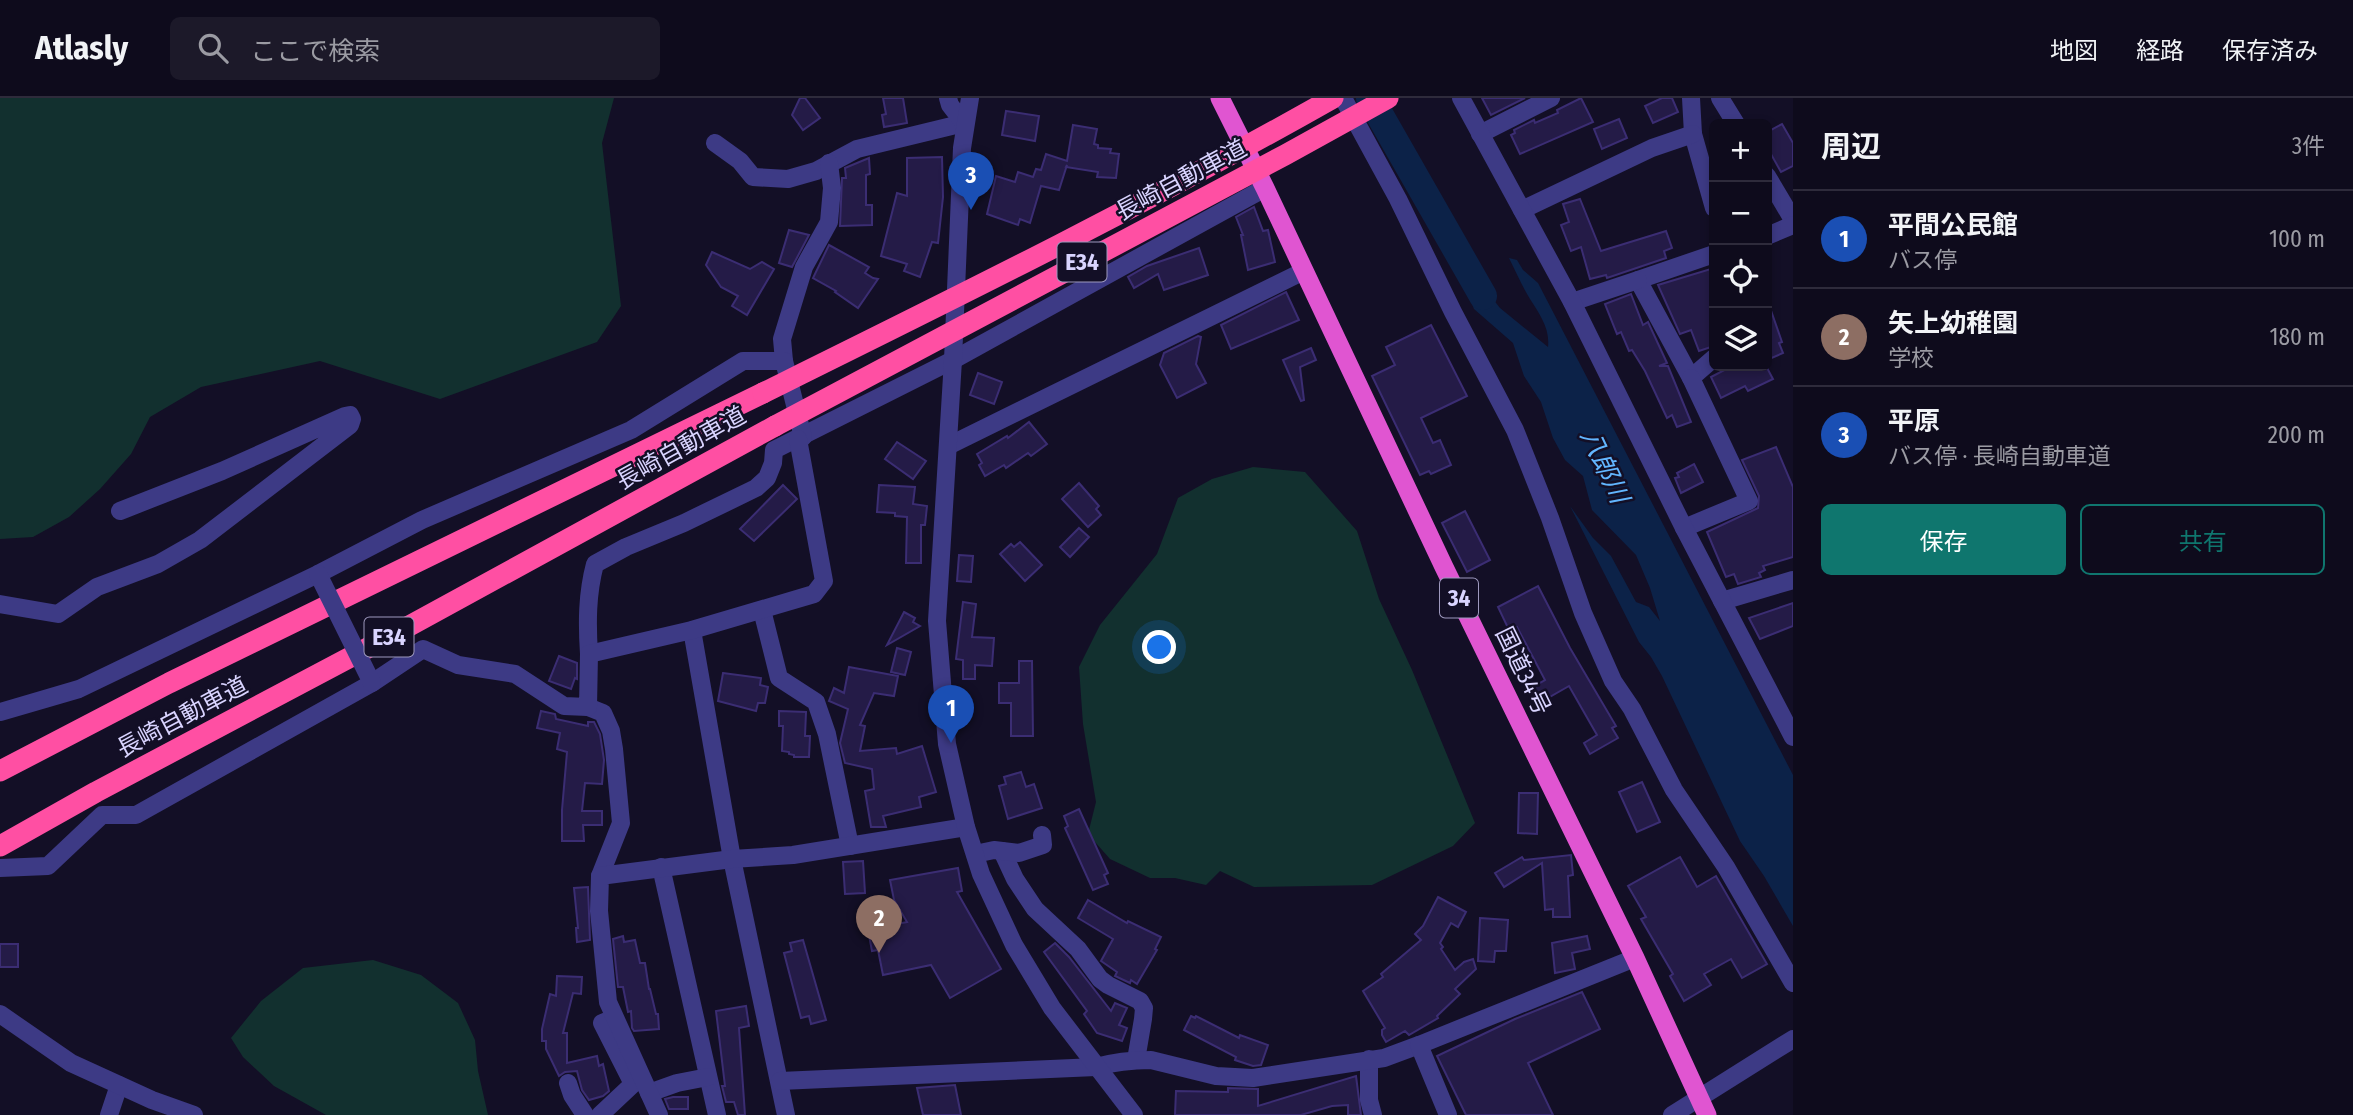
<!DOCTYPE html>
<html lang="ja">
<head>
<meta charset="utf-8">
<style>
  body { margin:0; font-family:"Fira Sans Condensed","Noto Sans JP",sans-serif; background:#1c1929; color:#f1f3f6 }
  .controls { position:absolute; right:21px; top:21px; display:grid; overflow:hidden; border-radius:10px; box-shadow:0 4px 10px #0003 }
  .controls button { width:63px; height:63px; display:grid; place-items:center; padding:0; border:0; border-bottom:2px solid #2e2b3b; background:#0e0b1c; color:#f1f3f6; font:35px sans-serif }
  .you { position:absolute; left:1160px; top:550px; width:24px; height:24px; margin:-18px; border:5px solid #fff; border-radius:50%; background:#1a73e8; box-shadow:0 0 0 10px #1a73e833 }
  .badge { display:grid; place-items:center; width:46px; height:46px; border-radius:50%; background:#0f766e; color:#fff; font-size:23px; font-weight:700 }
  .pin { position:absolute; translate:-50% -58px; filter:drop-shadow(0 2px 4px #0008) }
  .pin::after { content:''; position:absolute; top:37px; width:24px; height:21px; background:inherit; clip-path:polygon(0 0,100% 0,50% 100%) }
  .list { margin:0; padding:0; list-style:none }
  h2 { display:flex; justify-content:space-between; align-items:center; height:91px; margin:0; padding:0 28px; font-size:30px }
  h2 small { font-size:23px; font-weight:400; color:#9b9ba3 }
  .list li { display:grid; grid-template-columns:46px 1fr auto; gap:21px; align-items:center; box-sizing:border-box; height:98px; padding:0 28px; border-top:2px solid #2e2b3b }
  .list b { display:block; font-size:26px; white-space:nowrap }
  .list p { margin:0; font-size:23px; white-space:nowrap; color:#9b9ba3 }
  .list em { font-size:23px; font-style:normal; color:#9b9ba3 }
  .actions { display:flex; gap:14px; padding:21px 28px }
  .actions a { flex:1; padding:16px 0; border:2px solid #0f766e; border-radius:10px; text-align:center; font-size:24px; color:#0f766e }
  .actions .main { background:#0f766e; color:#fff }
  .icon { flex:none; width:38px; height:38px; fill:none; stroke:currentColor; stroke-width:2; stroke-linecap:round; stroke-linejoin:round }
  .map { position:relative; flex:none; width:1793px; height:1017px; overflow:hidden }
  header { display:flex; align-items:center; gap:42px; box-sizing:border-box; height:98px; padding:0 35px; background:#0e0b1c; border-bottom:2px solid #2e2b3b }
  header strong { font-size:33px }
  nav { display:flex; gap:38px; margin-inline-start:auto; font-size:24px }
  .search { width:490px; height:63px; background:#1c1929; display:flex; align-items:center; gap:18px; box-sizing:border-box; padding:0 24px; border-radius:10px; color:#9b9ba3; font-size:26px }
  main { display:flex }
  aside { flex:1; background:#0e0b1c }
  .map>svg:first-child { display:block }
</style>
</head>
<body>
<header>
<strong>Atlasly</strong>
<div class="search"><svg class="icon" aria-label="search" viewBox="0 0 24 24"><circle cx="10" cy="10" r="6"/><path d="M15 15l6 6"/></svg>ここで検索</div>
<nav><a>地図</a><a>経路</a><a>保存済み</a></nav>
</header>
<main>
<div class="map">
<svg width="1793" height="1017" viewBox="0 0 1793 1017">
  <rect width="100%" height="100%" fill="#130f26"/>
  <g fill="#12302f">
    <path d="M0 0H614L602 45 621 208 597 244 440 301 320 263 201 289 150 319 131 356 100 391 69 419 33 439 0 441Z"/>
    <path d="M1253 369 1305 374 1357 433 1379 501 1412 572 1475 725 1453 748 1372 787 1254 789 1220 773 1206 787 1175 780H1150L1110 761 1088 736 1096 704 1083 626 1079 569 1100 527 1157 456 1178 400 1212 381Z"/>
    <path d="M373 862 421 877 458 905 475 942 478 973 488 1017H326L274 988 243 959 231 940 261 903 303 870Z"/>
  </g>
  <path fill="#0c2248" d="M1447 143 1500 210 1548 249C1550 230 1540 217 1530 201 1522 188 1516 174 1509 160L1517 162 1523 172 1538 185 1793 677V828L1764 778 1740 743 1662 578 1651 559 1639 544 1570 408 1593 440 1611 458 1636 504 1649 509 1660 523 1650 490 1636 457 1592 412 1583 378 1565 362 1553 340 1541 304 1524 278 1513 245 1474 211Z"/>
  <g fill="none" stroke-linecap="round" stroke-linejoin="round">
    <path stroke="#0c2248" stroke-width="28" d="M1370 0 1483 198"/>
  </g>
  <g fill="#241b47" stroke="#3b2d73" stroke-width="2">
    <path d="M800 0H805L820 20 803 32 792 17Z"/>
    <path d="M883 0H903L907 25 884 29 882 17 886 16Z"/>
    <path d="M1482 0H1525L1491 17Z"/>
    <path d="M1581 0 1593 24 1520 56 1511 37 1515 35 1514 32 1534 22 1535 25 1558 15 1557 12Z"/>
    <path d="M1662 0H1672L1678 14 1653 25 1645 8Z"/>
    <path d="M1006 13 1039 18 1035 43 1002 37Z"/>
    <path d="M1619 21 1627 40 1602 51 1594 31Z"/>
    <path d="M1782 26 1793 45V68L1781 74 1767 49V34Z"/>
    <path d="M1073 27 1097 31 1094 46 1098 47V50L1111 51 1110 55 1119 56 1116 80 1097 79 1098 74 1066 69 1067 67 1059 92 1041 88 1030 125 1020 121 1018 127 987 116 996 78 1015 84 1018 74 1033 79 1036 71 1041 72 1046 56 1067 63Z"/>
    <path d="M942 59 943 99 938 145 932 144 920 179 904 173 907 166 881 158 897 95 907 98V60Z"/>
    <path d="M869 60 870 76 866 77V107H872V127L840 128 842 80H846L845 70Z"/>
    <path d="M1580 101 1601 153 1666 133 1672 150 1664 153 1666 160 1607 180 1606 177 1590 181 1581 149 1571 153 1561 127 1569 124 1563 106Z"/>
    <path d="M1254 109 1263 133 1268 132 1275 164 1248 172 1241 137H1243L1236 119Z"/>
    <path d="M789 132 809 137 792 169 779 165Z"/>
    <path d="M829 147 869 169 865 175 873 180 878 181 858 210 835 194 836 193 813 180Z"/>
    <path d="M1199 150 1208 177 1164 192 1158 176 1134 190 1128 179 1147 168Z"/>
    <path d="M712 154 750 171 762 164 774 171 747 217 732 208 738 198 721 189 706 167Z"/>
    <path d="M1714 170V248L1699 253 1691 232 1680 236 1658 187Z"/>
    <path d="M1286 194 1299 222 1231 251 1221 227Z"/>
    <path d="M1631 196 1643 227 1648 224 1667 265 1659 268H1668L1691 324 1677 329 1672 317 1667 320 1645 273 1632 252 1629 253 1621 234 1617 236 1605 206Z"/>
    <path d="M1768 204 1782 244 1779 245 1783 255 1767 262Z"/>
    <path d="M1431 227 1467 298 1421 320 1433 345 1440 342 1451 367 1431 376 1429 373 1420 377 1372 278 1395 267 1386 249Z"/>
    <path d="M1198 238 1201 239 1196 266 1206 285 1177 300 1160 267 1164 255Z"/>
    <path d="M1311 250 1316 262 1300 269 1304 302 1301 303 1283 262Z"/>
    <path d="M1732 268H1766L1773 281 1748 293 1745 288 1721 300 1711 279Z"/>
    <path d="M978 275 1002 284 994 306 970 297Z"/>
    <path d="M1029 324 1047 346 1031 358 1028 355 1006 370 1004 367 985 378 979 367 982 365 977 356 1007 338 1008 340Z"/>
    <path d="M897 344 926 363 913 381 885 361Z"/>
    <path d="M1776 349 1793 389V459L1763 468 1765 472 1759 475 1761 479 1738 486 1734 476 1726 479 1707 434 1758 410 1759 398 1742 362Z"/>
    <path d="M1694 366 1703 384 1681 395 1675 380 1679 379 1677 375Z"/>
    <path d="M1079 385 1099 408 1096 411 1101 417 1088 429 1062 401Z"/>
    <path d="M783 387 797 401 754 443 740 431Z"/>
    <path d="M879 387 915 389 913 406 927 408 925 427H921V465H906L907 419 895 418V415L877 414Z"/>
    <path d="M1465 413 1490 462 1467 474 1442 425Z"/>
    <path d="M1079 430 1089 439 1070 459 1060 449Z"/>
    <path d="M1020 444 1042 467 1025 483 1000 456 1011 446 1014 449Z"/>
    <path d="M959 457 973 458 971 484 957 483Z"/>
    <path d="M1538 488 1570 550 1616 628 1612 630 1618 640 1590 656 1584 645 1597 637 1569 588 1539 605 1531 590 1545 582 1517 529 1509 532 1498 509Z"/>
    <path d="M963 504 976 506 972 539 994 540 992 568 975 567V581H963V562L956 561Z"/>
    <path d="M1793 505V528L1760 541 1749 520Z"/>
    <path d="M904 514 915 520 913 524 920 528 887 547Z"/>
    <path d="M897 550 911 554 905 577 891 574Z"/>
    <path d="M559 558 577 565V581L575 580 571 591 549 583Z"/>
    <path d="M1019 563H1032L1033 638H1011V605H999V585H1019Z"/>
    <path d="M849 569 898 578 894 598 874 595 860 627 865 628 860 653 896 650 897 656 922 648 936 694 919 699 921 709 883 718 886 729H871L865 693 874 691 872 671 845 665 840 645 848 611 829 603 834 590 844 595Z"/>
    <path d="M723 575 761 580 760 587 768 589 765 605H758L756 613 718 603Z"/>
    <path d="M541 613 555 616 556 621 588 628V624H594L600 636 604 662 602 686 585 685 582 713H602V727H583L584 743H562V712L567 654 557 651 560 635 537 630Z"/>
    <path d="M779 613 806 614 805 638H810L809 659H794V657L789 656V654L782 653 783 628H779Z"/>
    <path d="M1021 674 1026 689 1034 686 1042 710 1008 721 999 688 1006 686 1004 679Z"/>
    <path d="M1642 684 1660 724 1637 734 1619 694Z"/>
    <path d="M1519 695H1538L1537 736 1518 735Z"/>
    <path d="M1079 711 1108 775 1104 777 1108 786 1093 792 1065 730 1068 728 1064 718Z"/>
    <path d="M1571 757 1573 777 1568 778 1570 819H1553V811L1545 812 1542 765 1504 789 1495 775 1522 759 1524 762Z"/>
    <path d="M1680 759 1697 789 1716 778 1767 866 1742 880 1731 861 1704 876 1711 887 1684 903 1670 878 1673 876 1641 821 1646 819 1628 788Z"/>
    <path d="M863 763 865 795 845 796 843 764Z"/>
    <path d="M958 770 962 793 957 794 1001 871 950 900 931 867 883 877 878 852 872 853 868 832 907 824 894 802 890 782Z"/>
    <path d="M588 789 590 842 577 844 576 830H578L574 790Z"/>
    <path d="M1438 799 1466 814 1458 829 1451 825 1440 845 1443 849 1441 851 1455 872 1464 864 1473 861 1476 871 1455 891 1460 896 1437 918 1438 920 1409 937 1405 933 1386 944 1382 937V932L1385 930 1363 893 1383 879 1381 876 1421 842 1415 836 1423 828Z"/>
    <path d="M1088 802 1127 825 1128 823 1161 839 1155 851 1157 852 1137 886 1131 882 1130 885 1115 878 1117 874 1101 863 1113 841 1078 820Z"/>
    <path d="M1480 820 1508 822 1506 853H1495L1494 864 1478 863Z"/>
    <path d="M623 838 624 844 635 842 640 865H645L649 891H650L656 916H658L659 931 634 933 632 930 631 913 628 914 623 889H618L613 841Z"/>
    <path d="M1587 838 1590 851 1572 855 1575 871 1555 875 1552 845Z"/>
    <path d="M803 842 826 922 811 926 809 918 801 920 784 855 792 853 790 845Z"/>
    <path d="M1055 845 1069 859 1111 913 1115 905 1127 910 1119 927 1127 930 1122 943 1097 935 1084 916 1087 913 1044 854Z"/>
    <rect x="0" y="846" width="18" height="23"/>
    <path d="M557 878 582 879 581 896 573 895 563 935H567V965L597 958 599 968 603 966 609 993 603 998 589 1002 582 992 577 973 565 974 559 978 546 951V943H542V931L550 896 556 898Z"/>
    <path d="M1582 894 1600 931 1528 965 1553 1017H1466L1437 958 1515 921Z"/>
    <path d="M746 908 749 928 739 930 745 1017H738L734 1004H726L722 988H725L716 913Z"/>
    <path d="M1191 918 1195 920 1196 918 1239 940 1240 937 1268 947 1261 967 1253 968 1235 962 1236 959 1184 932Z"/>
    <path d="M1356 978 1361 1017H1348V1007L1332 1008 1301 1017H1175L1176 993 1228 994V990L1258 991V1008Z"/>
    <path d="M955 987 961 1017H923L917 990Z"/>
    <path d="M673 999H688V1011H669L665 1001Z"/>
  </g>
  <g fill="none" stroke-linecap="round" stroke-linejoin="round">
    <g stroke="#3d3a85" stroke-width="18">
      <path d="M1343 0 1398 101 1453 214 1515 332 1550 420 1583 515 1613 583 1632 611 1674 692 1726 769 1793 885"/>
      <path d="M1691 0 1693 36 1714 110"/>
      <path d="M1720 0 1736 26"/>
      <path d="M1480 36 1551 0"/>
      <path d="M715 45 740 63 753 79 788 81 816 73 857 51 964 25"/>
      <path d="M1767 78 1793 122"/>
      <path d="M1522 112 1652 50 1693 36"/>
      <path d="M1767 138 1793 127"/>
      <path d="M1714 156 1638 182 1691 280 1714 260"/>
      <path d="M1572 204 1638 182"/>
      <path d="M784 263 782 241 804 169 829 124 832 90 829 65"/>
      <path d="M948 348 1304 173"/>
      <path d="M1684 430 1749 403 1691 280"/>
      <path d="M1722 503 1793 482"/>
      <path d="M0 506 58 516 97 489 158 466 200 442 350 327 352 321 350 317 345 318 222 373 120 413"/>
      <path d="M762 512 779 580 816 604 827 636 850 748"/>
      <path d="M692 532 732 761 786 1017"/>
      <path d="M589 556C587 525 587 496 595 466L626 449 684 425 756 390 767 380 773 365 774 352 953 262 1265 90"/>
      <path d="M588 609 603 615 611 633 614 651 621 725 600 778"/>
      <path d="M0 614 79 591 318 476 422 422 631 332 743 263H784L803 339"/>
      <path d="M1002 753 1015 781 1035 811 1078 851 1100 881 1108 887 1140 903 1144 910 1143 921 1136 962"/>
      <path d="M975 756 994 752 1019 755 1043 747 1042 737"/>
      <path d="M661 769 717 1017"/>
      <path d="M0 770 48 768 102 717H136L372 585 423 551 458 567 515 576 564 608 588 609 589 556 692 532 814 496 824 483 798 341"/>
      <path d="M1369 961V1002L1373 1017"/>
      <path d="M780 983 1096 969C1114 964 1132 962 1151 962L1216 978 1253 980 1384 960 1419 947"/>
      <path d="M568 985 572 997 585 1017"/>
      <path d="M649 995 677 985 708 979"/>
      <path d="M109 1017 119 987"/>
      <path d="M600 1017 633 986 602 925 614 920"/>
      <path d="M659 1017 608 904 599 813 600 778 732 761 793 757 966 729"/>
      <path d="M1448 1017 1419 947 1635 860"/>
    </g>
    <g stroke="#3d3a85" stroke-width="18">
      <path d="M948 0 950 7 964 25"/>
      <path d="M970 0 962 50 953 262 937 523 947 646 966 729 981 776 1014 847 1052 910 1134 1017"/>
      <path d="M1461 0 1572 204 1684 430 1793 639"/>
      <path d="M0 916 71 965 152 1002 194 1017"/>
      <path d="M1672 1017 1793 941"/>
    </g>
    <path stroke="#e055d1" stroke-width="19" d="M1220 0 1265 90 1444 469 1635 860 1707 1017"/>
    <g stroke="#ff4fa3" stroke-width="21">
      <path d="M0 673 169 585 763 295"/>
      <path d="M0 748 96 694 411 527 775 328"/>
    </g>
    <path stroke="#3d3a85" stroke-width="18" d="M318 476 372 585"/>
    <g stroke="#ff4fa3" stroke-width="21">
      <path d="M763 295C955 200 1146 106 1333 0"/>
      <path d="M775 328 1285 57 1388 0"/>
    </g>
  </g>
  <g text-anchor="middle" stroke-width="5" stroke-linejoin="round" paint-order="stroke">
    <g fill="#130f26" stroke="#9e99be" stroke-width="2">
      <rect x="1057.5" y="144.5" width="49" height="39" rx="5"/>
      <rect x="1440" y="480.5" width="38" height="39" rx="5"/>
      <rect x="364.5" y="519.5" width="49" height="39" rx="5"/>
    </g>
    <g font-size="23" font-weight="bold" fill="#d9d4ff">
      <text x="1082" y="172">E34</text>
      <text x="1459" y="508">34</text>
      <text x="389" y="547">E34</text>
    </g>
    <g font-size="24" fill="#d9d4ff" stroke="#130f26">
      <text transform="translate(1181 82) rotate(-28)" y="8">長崎自動車道</text>
      <text transform="translate(681 350) rotate(-29)" y="8">長崎自動車道</text>
      <text transform="translate(1523 573) rotate(64)" y="8">国道34号</text>
      <text transform="translate(182 619) rotate(-28)" y="8">長崎自動車道</text>
    </g>
    <g font-size="26" font-style="italic" fill="#62b6ff" stroke="#130f26">
      <text transform="translate(1605 368) rotate(65)" y="9">八郎川</text>
    </g>
  </g>
</svg>
<div class="controls">
<button>+</button>
<button>−</button>
<button><svg class="icon" aria-label="locate" viewBox="0 0 24 24"><circle cx="12" cy="12" r="6"/><path d="M12 2v4M12 18v4M2 12h4M18 12h4"/></svg></button>
<button><svg class="icon" aria-label="layers" viewBox="0 0 24 24"><path d="M12 4l9 5-9 5-9-5zM3 14l9 5 9-5"/></svg></button>
</div>
<div class="you"></div>
<div class="pin badge" style="left:951px;top:645px;background:#1a4fb4">1</div>
<div class="pin badge" style="left:879px;top:855px;background:#8d6e63">2</div>
<div class="pin badge" style="left:971px;top:112px;background:#1a4fb4">3</div>
</div>
<aside>
<h2>周辺<small>3件</small></h2>
<ul class="list">
<li><span class="badge" style="background:#1a4fb4">1</span><div><b>平間公民館</b><p>バス停</p></div><em>100 m</em></li>
<li><span class="badge" style="background:#8d6e63">2</span><div><b>矢上幼稚園</b><p>学校</p></div><em>180 m</em></li>
<li><span class="badge" style="background:#1a4fb4">3</span><div><b>平原</b><p>バス停 · 長崎自動車道</p></div><em>200 m</em></li>
</ul>
<div class="actions"><a class="main">保存</a><a>共有</a></div>
</aside>
</main>
</body>
</html>
